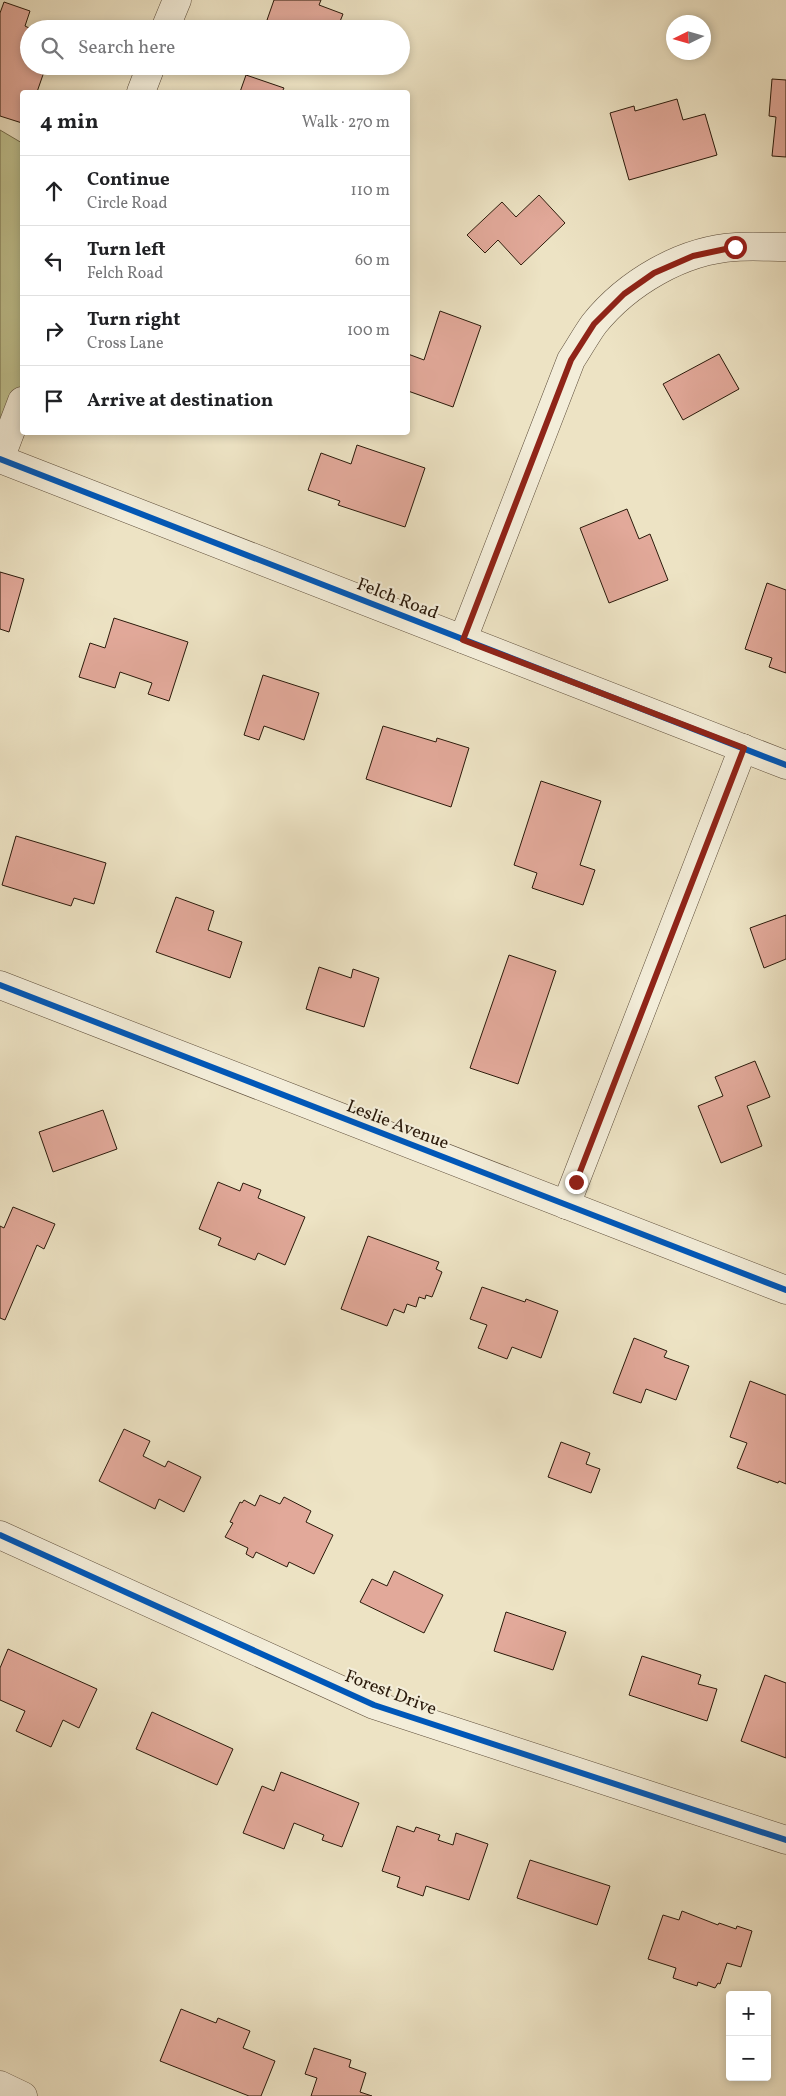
<!DOCTYPE html>
<html lang="en">
<head>
<meta charset="utf-8">
<style>
  body { margin:0; font-family:Vollkorn,serif; background:#f2f2f2; color:#202124 }
  .controls { position:absolute; right:15px; bottom:15px; display:grid; overflow:hidden; border-radius:5px; box-shadow:0 2px 8px #0003 }
  .controls button { width:45px; height:45px; display:grid; place-items:center; padding:0; border:0; border-bottom:1px solid #e0e0e0; background:#fff; color:#202124; font:25px sans-serif }
  .compass { position:absolute; left:666px; top:15px; width:45px; height:45px; border-radius:50%; background:#fff; box-shadow:0 2px 8px #0003; rotate:265deg }
  .stop { position:absolute; width:15px; height:15px; margin:-11px; border:4px solid #8f2418; border-radius:50%; background:#fff }
  .stop.end { background:#8f2418; border-color:#fff; box-shadow:0 1px 5px #0008 }
  .list { margin:0; padding:0; list-style:none }
  h2 { display:flex; justify-content:space-between; align-items:center; height:65px; margin:0; padding:0 20px; font-size:21px }
  h2 small { font-size:16px; font-weight:400; color:#757577 }
  .list li { display:grid; grid-template-columns:32px 1fr auto; gap:15px; align-items:center; box-sizing:border-box; height:70px; padding:0 20px; border-top:1px solid #e0e0e0 }
  .list b { display:block; font-size:19px; white-space:nowrap }
  .list p { margin:0; font-size:16px; white-space:nowrap; color:#757577 }
  .list em { font-size:16px; font-style:normal; color:#757577 }
  .icon { flex:none; width:28px; height:28px; fill:none; stroke:currentColor; stroke-width:2; stroke-linecap:round; stroke-linejoin:round }
  .map { position:relative; flex:none; width:786px; height:2096px; overflow:hidden }
  .search { position:absolute; background:#fff; box-shadow:0 2px 8px #0003; left:20px; top:20px; width:390px; height:55px; display:flex; align-items:center; gap:12px; box-sizing:border-box; padding:0 18px; border-radius:28px; color:#757577; font-size:19px }
  .panel { position:absolute; background:#fff; box-shadow:0 2px 8px #0003; left:20px; top:90px; width:390px; height:345px; border-radius:5px }
  .map>svg:first-child { display:block }
</style>
</head>
<body>
<div class="map">
<svg width="786" height="2096" viewBox="0 0 786 2096">
  <rect width="100%" height="100%" fill="#ede3c4"/>
  <filter id="stains"><feTurbulence type="fractalNoise" baseFrequency=".004" numOctaves="4"/><feColorMatrix values="0 0 0 0 .2 0 0 0 0 .09 0 0 0 0 .02 0 0 0 .5 -.17"/></filter>
  <radialGradient id="worn" r=".72"><stop offset=".6" stop-color="#630" stop-opacity="0"/><stop offset="1" stop-color="#630" stop-opacity=".3"/></radialGradient>
  <path fill="#bfc18f" stroke="#756e4d" d="M0 130 22 143V389L0 425Z"/>
  <g fill="#e2a99a" stroke="#2b1a0b">
    <path d="M274 0H321L319 5 343 14 337 29H293L267 20Z"/>
    <path d="M4 2 30 11 25 26 31 29H29V66H46L37 92H22V123L0 116V13Z"/>
    <path d="M246 75 284 88 282 92H240Z"/>
    <path d="M772 79 786 80V157L772 156 776 117 769 116Z"/>
    <path d="M677 99 683 120 705 114 717 155 629 180 610 113 634 106 635 111Z"/>
    <path d="M539 195 565 223 521 265 498 240 485 253 467 235 502 202 516 217Z"/>
    <path d="M440 311 481 326 453 407 408 391V354L424 360Z"/>
    <path d="M719 354 739 389 683 420 663 384Z"/>
    <path d="M357 445 425 468 405 527 338 505 340 501 308 490 321 453 351 464Z"/>
    <path d="M627 509 639 539 650 534 668 580 609 603 580 528Z"/>
    <path d="M0 572 24 579 9 632 0 629Z"/>
    <path d="M767 583 786 590V673L769 667 772 658 745 649Z"/>
    <path d="M114 618 188 642 169 701 148 694 152 683 120 672 115 688 79 677 90 643 105 648Z"/>
    <path d="M263 675 319 693 304 740 264 726 259 740 244 735Z"/>
    <path d="M383 726 436 742 437 738 469 748 451 807 366 779Z"/>
    <path d="M541 781 601 801 580 865 595 870 583 905 532 888 537 873 514 865Z"/>
    <path d="M16 836 106 863 94 904 74 898 71 906 2 885Z"/>
    <path d="M176 897 214 911 208 930 242 942 230 978 156 952Z"/>
    <path d="M786 915V959L764 968 750 928Z"/>
    <path d="M509 955 556 971 518 1084 470 1068Z"/>
    <path d="M319 967 351 978 353 969 379 978 364 1027 306 1009Z"/>
    <path d="M755 1061 770 1097 747 1106 762 1146 721 1163 698 1106 723 1096 715 1077Z"/>
    <path d="M103 1110 117 1149 53 1172 39 1132Z"/>
    <path d="M218 1182 240 1191 243 1183 261 1190 258 1198 305 1217 285 1265 258 1253 255 1260 218 1245 221 1238 199 1229Z"/>
    <path d="M13 1207 55 1224 44 1249 37 1245 5 1320 0 1318V1226L4 1228Z"/>
    <path d="M368 1236 439 1262 436 1269 442 1272 432 1297 426 1295 425 1299 419 1297 416 1307 407 1304 404 1313 394 1309 387 1326 341 1309Z"/>
    <path d="M482 1287 525 1302 526 1299 558 1311 541 1358 512 1347 507 1359 478 1348 487 1325 470 1319Z"/>
    <path d="M634 1338 667 1351 664 1357 689 1366 676 1400 646 1389 641 1403 613 1393Z"/>
    <path d="M750 1381 786 1395V1484L779 1481 778 1483 737 1468 747 1443 730 1437Z"/>
    <path d="M124 1429 150 1441 143 1456 165 1467 168 1461 201 1477 184 1512 159 1499 155 1509 99 1481Z"/>
    <path d="M561 1442 590 1453 586 1464 600 1469 591 1493 548 1477Z"/>
    <path d="M260 1495 280 1504 284 1497 311 1511 306 1522 333 1535 314 1574 289 1562 287 1567 256 1552 253 1558 246 1554 248 1548 225 1537 233 1523 230 1522 240 1502 242 1503 244 1500 255 1506Z"/>
    <path d="M394 1571 443 1595 424 1633 360 1602 372 1579 387 1586Z"/>
    <path d="M506 1612 566 1632 553 1670 494 1651Z"/>
    <path d="M8 1649 97 1689 79 1728 63 1720 51 1747 16 1731 25 1711 0 1700V1668Z"/>
    <path d="M642 1656 701 1675 698 1684 717 1689 707 1721 629 1695Z"/>
    <path d="M765 1675 786 1683V1758L741 1741Z"/>
    <path d="M152 1712 233 1749 217 1785 136 1749Z"/>
    <path d="M281 1772 359 1803 342 1847 322 1840 324 1835 294 1823 284 1849 243 1833 262 1786 274 1791Z"/>
    <path d="M397 1826 414 1832 416 1827 440 1835 438 1840 453 1845 456 1833 488 1844 469 1900 426 1886 423 1896 397 1887 400 1877 382 1871Z"/>
    <path d="M530 1860 610 1886 597 1925 517 1898Z"/>
    <path d="M682 1911 718 1925 719 1923 736 1929 737 1926 752 1931 741 1967 727 1963 720 1984 718 1983 715 1988 698 1982 697 1986 673 1978 676 1968 648 1959 663 1915 679 1920Z"/>
    <path d="M181 2009 216 2023 218 2018 250 2031 243 2048 275 2061 261 2096H249L160 2061Z"/>
    <path d="M314 2048 351 2060 349 2067 366 2073 360 2092 372 2096H311L317 2078 305 2074Z"/>
  </g>
  <g fill="none" stroke-linecap="round" stroke-linejoin="round">
    <defs>
      <g id="street">
        <path d="M165 29 177 0"/>
        <path d="M141 92 151 66"/>
        <path d="M0 459 786 765"/>
        <path d="M0 459 22 401"/>
        <path d="M463 639 571 360C579 348 586 335 594 324 627 283 682 250 736 247 752 246 769 247 786 247"/>
        <path d="M0 985 786 1290"/>
        <path d="M566 1205 743 748"/>
        <path d="M0 1535 374 1705 786 1840"/>
        <path d="M0 2085 23 2096"/>
      </g>
    </defs>
    <use href="#street" stroke="#5c4c39" stroke-width="29"/>
    <use href="#street" stroke="#f3edd9" stroke-width="28"/>
    <defs>
      <g id="cycleway">
        <path d="M0 459 786 765"/>
        <path d="M0 985 786 1290"/>
        <path d="M0 1535 374 1705 786 1840"/>
      </g>
    </defs>
    <use href="#cycleway" stroke="#f3edd9" stroke-width="9"/>
    <use href="#cycleway" stroke="#0057b8" stroke-width="6"/>
  </g>
  <g fill="none" stroke-linecap="round" stroke-linejoin="round">
    <path stroke="#8f2418" stroke-width="6" d="M576 1182 744 748 463 640 571 360 594 324 624 294 654 273 693 256 735 247"/>
  </g>
  <g text-anchor="middle" stroke-width="4.5" stroke-linejoin="round" paint-order="stroke">
    <g font-size="18" fill="#2b1a0b" stroke="#f3edd9">
      <text transform="translate(398 598) rotate(21)" y="6">Felch Road</text>
      <text transform="translate(398 1124) rotate(21)" y="6">Leslie Avenue</text>
      <text transform="translate(391 1692) rotate(21)" y="6">Forest Drive</text>
    </g>
  </g>
  <rect width="100%" height="100%" filter="url(#stains)"/>
  <rect width="100%" height="100%" fill="url(#worn)"/>
</svg>
<div class="controls">
<button>+</button>
<button>−</button>
</div>
<svg class="compass" viewBox="-18 -18 36 36"><path d="M0-13l5 13h-10z" fill="#e53935"/><path d="M0 13l5-13h-10z" fill="#757577"/></svg>
<div class="stop" style="left:735px;top:247px"></div>
<div class="stop end" style="left:576px;top:1182px"></div>
<div class="search"><svg class="icon" aria-label="search" viewBox="0 0 24 24"><circle cx="10" cy="10" r="6"/><path d="M15 15l6 6"/></svg>Search here</div>
<section class="panel">
<h2>4 min<small>Walk · 270 m</small></h2>
<ul class="list">
<li><svg class="icon" aria-label="ahead" viewBox="0 0 24 24"><path d="M12 20V5M6 11l6-6 6 6"/></svg><div><b>Continue</b><p>Circle Road</p></div><em>110 m</em></li>
<li><svg class="icon" aria-label="left" viewBox="0 0 24 24"><path d="M17 20v-9H6M10 6l-5 5 5 5"/></svg><div><b>Turn left</b><p>Felch Road</p></div><em>60 m</em></li>
<li><svg class="icon" aria-label="right" viewBox="0 0 24 24"><path d="M7 20v-9h11M14 6l5 5-5 5"/></svg><div><b>Turn right</b><p>Cross Lane</p></div><em>100 m</em></li>
<li><svg class="icon" aria-label="arrive" viewBox="0 0 24 24"><path d="M6 21V4h12l-3 4 3 4H6"/></svg><div><b>Arrive at destination</b></div></li>
</ul>
</section>
</div>
</body>
</html>
